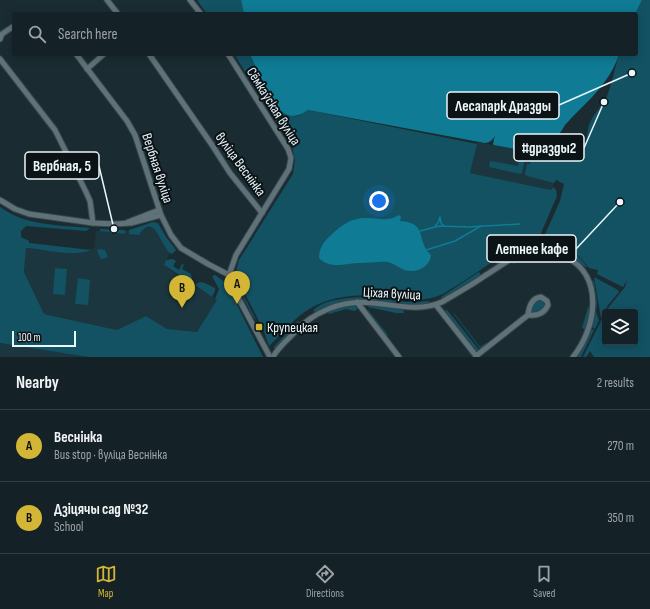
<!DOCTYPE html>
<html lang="en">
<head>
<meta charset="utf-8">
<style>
  body { margin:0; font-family:"Sofia Sans Condensed",sans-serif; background:#1d292e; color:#f1f3f6 }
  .controls { position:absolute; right:12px; bottom:12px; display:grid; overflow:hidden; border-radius:4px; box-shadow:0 2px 10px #0003 }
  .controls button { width:36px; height:36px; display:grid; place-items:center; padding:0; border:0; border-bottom:1px solid #333e43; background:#142126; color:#f1f3f6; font:20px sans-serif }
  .scale { position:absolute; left:12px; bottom:10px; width:64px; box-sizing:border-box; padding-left:4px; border:2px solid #ebf6fa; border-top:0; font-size:11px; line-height:14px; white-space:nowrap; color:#ebf6fa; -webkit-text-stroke:3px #0b1316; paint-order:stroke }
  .you { position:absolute; left:379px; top:201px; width:14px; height:14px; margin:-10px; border:3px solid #fff; border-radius:50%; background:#1a73e8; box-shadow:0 0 0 6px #1a73e833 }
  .badge { display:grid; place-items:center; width:26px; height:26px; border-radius:50%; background:#d3b635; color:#111; font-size:13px; font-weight:700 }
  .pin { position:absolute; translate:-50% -33px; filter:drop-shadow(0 1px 2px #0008) }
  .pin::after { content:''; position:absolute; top:21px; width:14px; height:12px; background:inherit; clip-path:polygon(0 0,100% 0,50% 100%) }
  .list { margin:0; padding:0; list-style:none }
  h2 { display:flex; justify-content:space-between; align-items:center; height:52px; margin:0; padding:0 16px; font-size:17px }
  h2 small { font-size:13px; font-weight:400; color:#9da3a7 }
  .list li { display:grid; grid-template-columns:26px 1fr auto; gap:12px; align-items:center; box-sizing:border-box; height:72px; padding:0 16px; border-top:1px solid #333e43 }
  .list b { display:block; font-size:15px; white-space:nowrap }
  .list p { margin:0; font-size:13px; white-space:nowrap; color:#9da3a7 }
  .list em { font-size:13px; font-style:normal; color:#9da3a7 }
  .icon { flex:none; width:22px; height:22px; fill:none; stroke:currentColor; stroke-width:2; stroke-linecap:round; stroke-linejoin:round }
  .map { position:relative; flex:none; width:650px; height:357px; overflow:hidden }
  .search { position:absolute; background:#142126; box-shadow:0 2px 10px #0003; left:12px; right:12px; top:12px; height:44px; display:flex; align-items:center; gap:10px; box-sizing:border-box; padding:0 14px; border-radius:4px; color:#9da3a7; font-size:15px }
  .sheet { height:196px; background:#142126 }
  nav { display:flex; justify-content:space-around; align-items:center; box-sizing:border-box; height:56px; border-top:1px solid #333e43; background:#142126; font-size:11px; color:#9da3a7 }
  nav a { display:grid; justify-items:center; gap:2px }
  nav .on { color:#d3b635 }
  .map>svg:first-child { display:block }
</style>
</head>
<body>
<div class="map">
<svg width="650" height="357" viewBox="0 0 650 357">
  <rect width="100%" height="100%" fill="#1a2c32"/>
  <g fill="#1b363e">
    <path d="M499 116 500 121 544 143 556 180 551 190 470 173 477 142 494 145Z"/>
    <path d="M149 225 160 230 172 248 164 265 174 273 217 300 197 332 167 329 146 316 117 330 44 314 24 272 26 248 70 253H83L94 248 96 231H127Z"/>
    <path d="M0 343 84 356 88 357H0Z"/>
  </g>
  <g fill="#135263">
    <path d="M197 0H241L244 14H207Z"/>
    <path d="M642 0H650V357H594L590 351 586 357H583L605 313V342H635V312H605L625 287 627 280 623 287 597 274 598 270 589 268 581 258 566 247 542 241 560 201 564 184 556 180 554 183 527 176 525 174 527 164H530L532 150 527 149 522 173 520 174 489 167 490 161 518 166 522 146 513 144 515 137C526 140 544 147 554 140 561 144 570 155 578 152 589 148 586 134 589 125 593 114 602 106 607 96 612 84 615 67 619 54H636V14H635Z"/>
    <path d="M234 54H250C254 65 259 75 265 86 274 103 286 128 308 110L477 144 470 173 551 190 553 187 556 190 557 196 538 240C510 246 481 271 456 286 450 289 444 294 438 296 420 303 401 299 383 297 353 293 321 297 297 318 287 326 279 337 269 346L263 329 237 278 236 271 239 260 293 174 295 160 292 146Z"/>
    <path d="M0 207C26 226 59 225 90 228L86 231 26 226 21 231V237L29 241V243L91 250C74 258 45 249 26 248L24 272 44 314 117 330 146 316 167 329 197 332 217 300 215 299 219 289 212 276 215 275 226 283 263 357H88L0 343Z"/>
    <path d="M153 222 158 223 166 237 176 250 172 254C161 250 155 209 139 235L129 234V230Z"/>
    <path d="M100 229 124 230 126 232 124 234 100 231Z"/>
    <path d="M543 244C559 243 579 253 587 267H585C570 254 561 251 542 246Z"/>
    <path d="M532 245V247L519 252 497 266 496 262 517 250Z"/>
    <path d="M100 249 105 250 108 257 103 259 100 258 97 250Z"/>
    <path d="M533 252V256L513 264V261L525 255Z"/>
    <path d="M173 259 176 261 173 266 179 270 182 264 184 265 182 269 191 274 193 284 164 265 166 260Z"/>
    <path d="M55 268 67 269 65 295 53 294Z"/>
    <path d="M479 272 482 276 443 300 441 297Z"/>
    <path d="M594 277 618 290 619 292 608 305 601 318Z"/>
    <path d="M78 278 90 280 88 305 75 304Z"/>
    <path d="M592 281H594L597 303 596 312 599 320 595 329 592 327C596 309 597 299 592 281Z"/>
    <path d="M200 282 205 283 215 288V291L212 297 195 285Z"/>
    <path d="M236 283 238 284 256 320 253 317Z"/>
    <path d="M371 297 405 302 429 301 430 304 412 306 362 300 346 302 329 306 315 312 313 311C322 298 357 297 371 297Z"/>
    <path d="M539 299 544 300 546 305 541 311 532 314 531 310 534 303Z"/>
    <path d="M369 305 403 310 404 313H396L368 307Z"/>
    <path d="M355 306 358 308 355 311 346 309 329 314 328 313C334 307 346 306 355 306Z"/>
    <path d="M588 307 591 310 585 329 582 328Z"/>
    <path d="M365 309 368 310 388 335 386 336Z"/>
    <path d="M447 310 480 351H476L445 311Z"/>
    <path d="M454 313 480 347 486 343V346L481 350 454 314Z"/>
    <path d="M298 321 299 323 277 350 274 349V347Z"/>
    <path d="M590 329 594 330 581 357H577Z"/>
  </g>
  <g fill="#0f7b94">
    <path d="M241 0H642L635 14H244Z"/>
    <path d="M250 54H619C610 84 585 103 565 125 561 131 556 142 549 143 540 145 524 139 515 137L513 144 522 146 521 150 494 145 493 144 499 115C497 124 498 142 485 143L308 110C285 127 274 104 265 86 260 75 254 65 250 54Z"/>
    <path d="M399 215 401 217 400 221C429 223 415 240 431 255 430 265 421 271 411 271 402 271 396 264 388 262 382 261 367 263 360 263 346 263 331 270 319 258 319 249 323 243 329 237 340 226 350 218 366 218 379 218 388 222 399 215Z"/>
  </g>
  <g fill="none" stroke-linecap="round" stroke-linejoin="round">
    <g stroke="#0f7b94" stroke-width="1.5">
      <path d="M435 226 438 223 440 217 441 223 444 226"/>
      <path d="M420 231 439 226 468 227 520 224"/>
      <path d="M426 250 455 241 481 226"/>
    </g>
    <defs>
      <g id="minor">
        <path d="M107 0 118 14"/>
        <path d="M190 0 201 14"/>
        <path d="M0 39 2 34 14 26"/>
        <path d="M76 54 127 121 135 135 161 215 171 235 181 248 208 264 229 275"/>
        <path d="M149 54 212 145 230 173 262 213"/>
        <path d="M228 54 288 149 291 158 289 169 236 255 229 275 240 301 270 357"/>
        <path d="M0 59 55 130 86 192 90 201 93 223"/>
        <path d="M87 69 104 54"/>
        <path d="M0 200 15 209 29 214 93 223 115 224 131 223 161 215"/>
        <path d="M128 222 159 210"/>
        <path d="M357 302 399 357"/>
        <path d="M436 305 477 357"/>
        <path d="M476 356 528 315C529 306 532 298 541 297L547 301 548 305C544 314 537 316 528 315"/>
        <path d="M273 357C277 349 286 341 293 334 312 312 343 299 373 303 396 305 419 312 442 302 457 293 472 285 486 275 501 266 516 253 534 250 545 248 557 252 566 257 605 276 596 329 573 357"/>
      </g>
    </defs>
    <use href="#minor" stroke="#37464a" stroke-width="7"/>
    <use href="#minor" stroke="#5f7279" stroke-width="5"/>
  </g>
  <rect fill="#d3b635" stroke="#0b1316" stroke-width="1.5" x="255" y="323" width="8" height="8" rx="2"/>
  <g text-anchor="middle" stroke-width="4" stroke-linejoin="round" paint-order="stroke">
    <g font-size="14" fill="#ebf6fa" stroke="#0b1316">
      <text transform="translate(274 106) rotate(58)" y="5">Сёмкаўская вуліца</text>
      <text transform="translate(241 164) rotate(54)" y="5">вуліца Веснінка</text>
      <text transform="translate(158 168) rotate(72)" y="5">Вербная вуліца</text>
      <text transform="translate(392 293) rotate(3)" y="5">Ціхая вуліца</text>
    </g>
    <g font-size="14" fill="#ebf6fa" stroke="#0b1316" text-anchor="start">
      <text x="267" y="332">Крупецкая</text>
    </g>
  </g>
  <path fill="none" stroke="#ebf6fa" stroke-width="1.5" d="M632 73L559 105M604 102L584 148M114 229L99 166M620 202L576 249"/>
  <g fill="#ebf6fa" stroke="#0b1316" stroke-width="1.5">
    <circle cx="632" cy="73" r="4"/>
    <circle cx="604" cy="102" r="4"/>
    <circle cx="114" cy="229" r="4"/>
    <circle cx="620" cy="202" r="4"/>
  </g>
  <g fill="#0b1316" stroke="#ebf6fa" stroke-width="1.5">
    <rect x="447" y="92" width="112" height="27" rx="4"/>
    <rect x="514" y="134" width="70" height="27" rx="4"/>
    <rect x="25" y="152" width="74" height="27" rx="4"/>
    <rect x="487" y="235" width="89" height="27" rx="4"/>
  </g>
  <g font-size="15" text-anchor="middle" font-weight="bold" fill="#ebf6fa">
    <text x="503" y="111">Лесапарк Дразды</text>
    <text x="549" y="153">#дразды2</text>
    <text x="62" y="171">Вербная, 5</text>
    <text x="532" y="254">Летнее кафе</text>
  </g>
</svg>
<div class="controls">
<button><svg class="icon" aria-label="layers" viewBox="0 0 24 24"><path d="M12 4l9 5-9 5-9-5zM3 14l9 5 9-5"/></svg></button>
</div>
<div class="scale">100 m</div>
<div class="you"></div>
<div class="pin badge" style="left:237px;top:304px">A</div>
<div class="pin badge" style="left:182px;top:308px">B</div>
<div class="search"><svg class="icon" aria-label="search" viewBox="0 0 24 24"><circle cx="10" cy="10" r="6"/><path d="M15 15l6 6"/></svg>Search here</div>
</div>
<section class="sheet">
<h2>Nearby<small>2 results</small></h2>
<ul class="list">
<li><span class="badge">A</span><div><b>Веснінка</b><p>Bus stop · вуліца Веснінка</p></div><em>270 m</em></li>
<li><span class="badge">B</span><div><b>Дзіцячы сад №32</b><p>School</p></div><em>350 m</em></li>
</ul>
</section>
<nav>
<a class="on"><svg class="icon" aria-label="map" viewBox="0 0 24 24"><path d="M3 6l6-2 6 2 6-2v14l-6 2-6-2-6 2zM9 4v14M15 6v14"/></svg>Map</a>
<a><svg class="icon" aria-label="directions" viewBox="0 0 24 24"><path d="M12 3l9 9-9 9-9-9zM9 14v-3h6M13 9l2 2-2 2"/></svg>Directions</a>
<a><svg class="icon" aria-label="saved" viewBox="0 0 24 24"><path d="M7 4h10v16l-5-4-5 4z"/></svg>Saved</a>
</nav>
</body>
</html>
